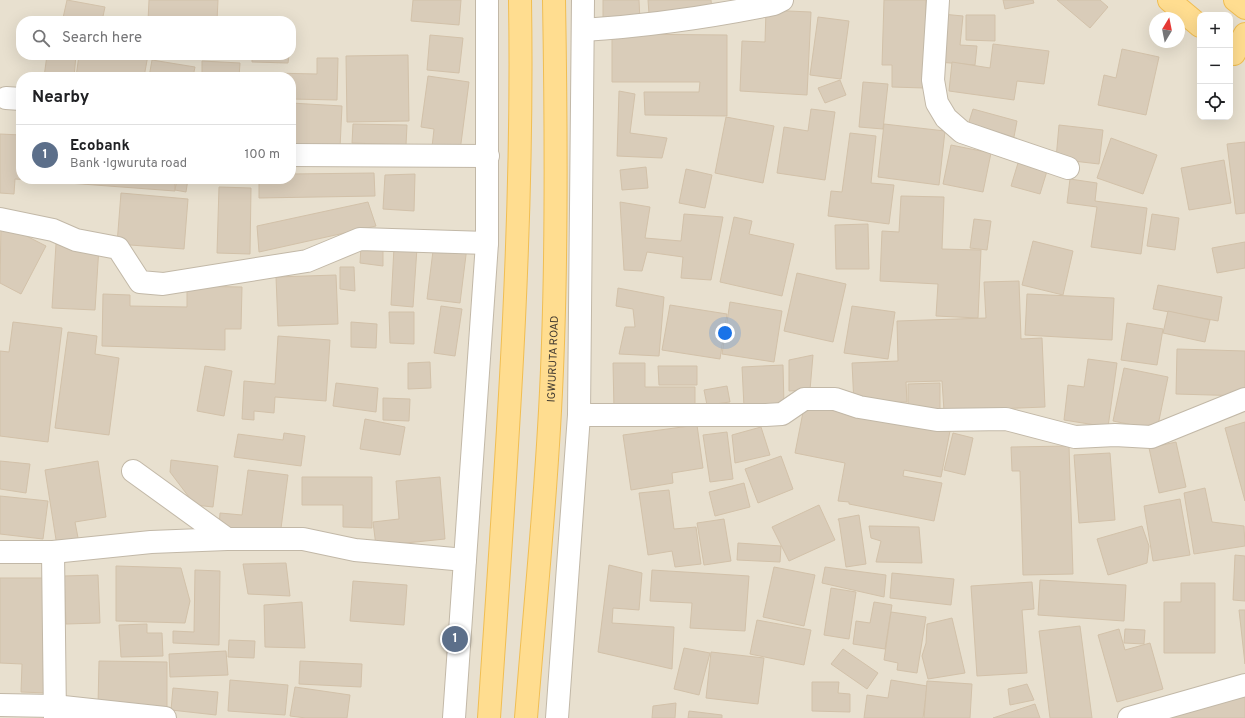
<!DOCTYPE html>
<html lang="en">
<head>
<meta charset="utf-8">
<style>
  body { margin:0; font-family:Overpass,sans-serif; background:#f6f6f6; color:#202124 }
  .controls { position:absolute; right:12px; top:12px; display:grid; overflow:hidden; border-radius:8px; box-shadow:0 4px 16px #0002 }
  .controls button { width:36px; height:36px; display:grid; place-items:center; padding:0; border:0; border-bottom:1px solid #e0e0e0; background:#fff; color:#202124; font:20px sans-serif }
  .compass { position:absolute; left:1149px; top:12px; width:36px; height:36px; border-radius:50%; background:#fff; box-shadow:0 4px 16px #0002; rotate:10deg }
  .you { position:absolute; left:725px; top:333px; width:14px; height:14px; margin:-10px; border:3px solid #fff; border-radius:50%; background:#1a73e8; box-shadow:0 0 0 6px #1a73e833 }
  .badge { display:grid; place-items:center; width:26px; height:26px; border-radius:50%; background:#d93025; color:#fff; font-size:13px; font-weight:700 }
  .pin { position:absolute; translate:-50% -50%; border:2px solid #fff; box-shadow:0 1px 4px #0006 }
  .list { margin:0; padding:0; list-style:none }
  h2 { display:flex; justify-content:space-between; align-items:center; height:52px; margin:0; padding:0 16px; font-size:17px }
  h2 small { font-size:13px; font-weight:400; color:#757577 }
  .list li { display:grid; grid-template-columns:26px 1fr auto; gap:12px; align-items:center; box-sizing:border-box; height:60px; padding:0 16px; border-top:1px solid #e0e0e0 }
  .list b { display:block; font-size:15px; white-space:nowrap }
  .list p { margin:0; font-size:13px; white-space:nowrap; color:#757577 }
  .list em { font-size:13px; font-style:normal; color:#757577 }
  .icon { flex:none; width:22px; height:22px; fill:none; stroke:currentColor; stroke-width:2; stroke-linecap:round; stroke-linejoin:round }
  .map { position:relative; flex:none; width:1245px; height:718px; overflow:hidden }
  .search { position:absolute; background:#fff; box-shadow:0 4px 16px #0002; left:16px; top:16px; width:280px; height:44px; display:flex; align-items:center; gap:10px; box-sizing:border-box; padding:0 14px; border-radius:16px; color:#757577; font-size:15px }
  .panel { position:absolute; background:#fff; box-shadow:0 4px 16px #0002; left:16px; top:72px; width:280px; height:112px; border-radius:16px }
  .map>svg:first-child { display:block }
</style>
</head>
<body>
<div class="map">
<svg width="1245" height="718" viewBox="0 0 1245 718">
  <rect width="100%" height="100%" fill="#f3eee2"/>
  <path fill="#e8e0cf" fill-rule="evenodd" d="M0 0H1245V718H0ZM1200 15H1230V117H1200ZM1155 18H1179V42H1155ZM21 21H291V55H21ZM21 77H291V179H21Z"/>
  <g fill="#d9ccb9" stroke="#d2c1a9">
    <path d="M67 0 105 7 102 21H77L63 18Z"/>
    <path d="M149 0H218L217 21H148Z"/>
    <path d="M413 0H461L459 25 411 21Z"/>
    <path d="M603 0H639L640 21 603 22Z"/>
    <path d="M648 0H711L712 9 649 14Z"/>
    <path d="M884 0H926L924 88 892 87V65H882Z"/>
    <path d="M1003 0H1033L1034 3 1005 9Z"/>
    <path d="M1057 0H1100L1108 7 1090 28Z"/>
    <path d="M766 10 811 12 807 95 740 91 742 41 765 42Z"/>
    <path d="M942 14 963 16 960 45 977 46 975 65 938 62Z"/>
    <path d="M966 15H995V41L966 40Z"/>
    <path d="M818 17 849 21 841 79 810 75Z"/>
    <path d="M612 34 727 35V116L645 115 644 92H699L700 82H612Z"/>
    <path d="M430 35 463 38 459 73 427 70Z"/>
    <path d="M993 44 1049 51 1044 84 1017 81 1014 100 949 91 952 62 990 68Z"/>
    <path d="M1122 49 1159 57 1146 115 1098 105 1104 75 1116 78Z"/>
    <path d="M47 55H76L74 77H44Z"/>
    <path d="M79 55H148L144 77H76Z"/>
    <path d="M252 55H289L288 63 252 62Z"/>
    <path d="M408 55 409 121 347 122 346 56Z"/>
    <path d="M317 58H338L337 100 291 99V77H271V73L317 74Z"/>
    <path d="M152 60 195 67 193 77H149Z"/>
    <path d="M202 61 240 63 239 77H202Z"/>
    <path d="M428 76 469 82 460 151 432 147 434 129 421 127Z"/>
    <path d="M840 80 846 95 825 103 818 88Z"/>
    <path d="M863 82 888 84 883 129 859 127Z"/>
    <path d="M619 91 635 94 630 133 667 138 662 158 617 156Z"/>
    <path d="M291 103 342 106 340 148 291 146Z"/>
    <path d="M811 109 835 112 825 180 777 173 784 127 808 131Z"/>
    <path d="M973 109 1017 121 1013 142 967 128Z"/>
    <path d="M726 117 774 126 763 183 715 173Z"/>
    <path d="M353 124 407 125 406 145 352 143Z"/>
    <path d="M884 124 945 131 939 185 878 177Z"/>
    <path d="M1059 125 1103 130 1099 164 1056 159Z"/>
    <path d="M850 133 876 136 871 183 894 185 889 224 828 216 831 191 842 192Z"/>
    <path d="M0 134 21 135V179H175V191L15 179 14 194 0 193Z"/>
    <path d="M1111 138 1157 155 1143 194 1097 178Z"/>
    <path d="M1245 142V213L1236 214 1227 144Z"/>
    <path d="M951 145 991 153 983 192 943 184Z"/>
    <path d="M1224 160 1231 203 1189 210 1181 168Z"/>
    <path d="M1018 163 1047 171 1040 194 1011 186Z"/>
    <path d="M646 167 648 188 622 190 620 170Z"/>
    <path d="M686 169 712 175 705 208 679 203Z"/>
    <path d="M374 173 375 196 259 198V179H291V174Z"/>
    <path d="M415 174 414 211 383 209 385 175Z"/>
    <path d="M177 179H188L186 192 175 190Z"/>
    <path d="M215 179H240V183Z"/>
    <path d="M1070 179 1097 183 1095 201 1147 208 1141 254 1091 247 1097 207 1067 203Z"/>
    <path d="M219 187 251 188 250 254 217 253Z"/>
    <path d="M121 193 188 199 184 249 117 244Z"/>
    <path d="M901 196 944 197 942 249 981 250 978 318 936 316 938 284 880 281 882 231 899 232Z"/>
    <path d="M368 202 376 226 259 252 257 226Z"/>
    <path d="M620 202 650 207 645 238 681 241 684 214 723 217 711 280 681 278 683 257 647 252 642 271 624 270Z"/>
    <path d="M1152 214 1179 218 1175 250 1147 246Z"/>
    <path d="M734 217 752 221 749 234 794 244 782 296 720 282Z"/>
    <path d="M974 219 991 221 987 250 970 248Z"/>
    <path d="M1 223 46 246 21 294 0 283Z"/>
    <path d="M868 224 869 269H836L835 225Z"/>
    <path d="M1033 241 1073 251 1063 295 1022 285Z"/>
    <path d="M1245 242V268L1217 273 1212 248Z"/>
    <path d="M434 243 467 247 460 303 427 299Z"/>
    <path d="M56 244 99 247 95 310 52 308Z"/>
    <path d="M361 246 383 248V266L360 263Z"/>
    <path d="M394 247 417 248 413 307 391 305Z"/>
    <path d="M340 267H354L355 291 340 289Z"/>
    <path d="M797 273 846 284 833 342 784 331Z"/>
    <path d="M336 275 338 324 278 326 276 277Z"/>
    <path d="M1019 281 1021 339 1042 338 1045 407 944 411 942 381 906 382 907 402 854 404 852 363 898 361 897 321 986 318 984 282Z"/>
    <path d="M1158 285 1222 297 1218 321 1153 309Z"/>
    <path d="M187 286 242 287 241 329H225V350L102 346 103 294 130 295V306L187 307Z"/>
    <path d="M618 288 664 297 659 356 619 354 625 327H635L633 309 616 306Z"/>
    <path d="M1027 294 1114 298 1112 340 1025 335Z"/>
    <path d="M730 302 782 311 774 362 722 354Z"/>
    <path d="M670 305 727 314 720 359 662 350Z"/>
    <path d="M441 306 462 309 455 356 434 353Z"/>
    <path d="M852 306 895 312 888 359 844 353Z"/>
    <path d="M1168 311 1210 320 1205 342 1163 333Z"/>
    <path d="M389 312H414V344L390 343Z"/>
    <path d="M13 322 62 328 48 442 0 436V351L9 352Z"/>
    <path d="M351 322 377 324 376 348 351 347Z"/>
    <path d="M1127 323 1163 329 1157 365 1121 360Z"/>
    <path d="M68 332 97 336 95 354 119 358 109 435 55 428Z"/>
    <path d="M278 336 330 340 326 401 275 397 274 413 254 411V420L242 419 244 381 275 384Z"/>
    <path d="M1177 349 1245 351V396L1176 394Z"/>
    <path d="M813 355 810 390 789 391V360Z"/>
    <path d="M1088 359 1117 363 1108 427 1064 420 1068 385 1084 387Z"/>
    <path d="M430 362 431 388 408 389V363Z"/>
    <path d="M613 363H645V387H695V410H614Z"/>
    <path d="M783 365 784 406 744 407 742 367Z"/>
    <path d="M205 366 232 371 224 416 197 411Z"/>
    <path d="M658 366H697V385H659Z"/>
    <path d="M1124 368 1168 377 1157 430 1113 421Z"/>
    <path d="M336 383 378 388 376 412 333 406Z"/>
    <path d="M940 383V412H908V384Z"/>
    <path d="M727 386 730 402 707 405 704 390Z"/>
    <path d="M383 398 410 399 409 421 383 420Z"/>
    <path d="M805 402 950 431 941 477 904 470 903 476 942 483 934 521 849 504V502L838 501 845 463 795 453Z"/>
    <path d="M365 419 405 427 400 455 360 449Z"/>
    <path d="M1245 422V501L1225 428Z"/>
    <path d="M697 425 703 468 672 473 673 483 631 490 623 435Z"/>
    <path d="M761 427 770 455 735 463 732 435Z"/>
    <path d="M727 432 733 479 710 482 703 435Z"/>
    <path d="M284 433 305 436 301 466 234 457 238 434 283 440Z"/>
    <path d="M953 433 973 438 965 475 944 470Z"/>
    <path d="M1176 442 1186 487 1159 493 1149 448Z"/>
    <path d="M1069 446 1073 574 1023 575 1020 471H1012L1011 447Z"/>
    <path d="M1110 453 1115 520 1079 523 1074 455Z"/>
    <path d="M781 456 793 489 758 503 745 469Z"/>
    <path d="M171 460 218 466 213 507 195 505 170 472Z"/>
    <path d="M0 461 30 464 26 493 0 489Z"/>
    <path d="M98 461 106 517 75 522 79 543 57 546 45 470Z"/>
    <path d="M248 470 288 475 280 536 219 528 220 513 242 515Z"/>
    <path d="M302 477H372V528L343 527V505H302Z"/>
    <path d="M440 477 445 539 376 546 373 522 399 519 396 481Z"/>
    <path d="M744 483 750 507 715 516 709 492Z"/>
    <path d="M1205 488 1212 522 1244 526 1245 546 1194 554 1184 493Z"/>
    <path d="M669 490 674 529 696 527 701 564 675 567 672 551 648 555 639 493Z"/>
    <path d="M0 496 48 501 43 539 0 534Z"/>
    <path d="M1180 499 1190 555 1153 561 1144 506Z"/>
    <path d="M819 505 835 540 789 561 772 527Z"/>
    <path d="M859 515 866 564 846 567 839 521 838 519Z"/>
    <path d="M724 519 731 561 704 565 697 523Z"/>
    <path d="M869 526 919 527 922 563 876 562 881 541 871 538Z"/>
    <path d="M1142 526 1149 546 1147 563 1108 575 1097 539Z"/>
    <path d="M738 543 781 546 780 562 737 560Z"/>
    <path d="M1235 555 1245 556V601L1233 600Z"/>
    <path d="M286 563 290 596 248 594 243 564Z"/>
    <path d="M609 565 642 573 639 610 613 608 612 623 674 627 672 669 598 652Z"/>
    <path d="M116 566 181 568 190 601 185 623 116 621Z"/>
    <path d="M774 567 815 575 804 626 763 617Z"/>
    <path d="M825 567 886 575 884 597 822 583Z"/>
    <path d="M195 570 220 571 219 645 173 643V631L194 632Z"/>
    <path d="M652 570 749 576 745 631 690 628 692 603 650 601Z"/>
    <path d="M892 573 954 579 951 605 890 598Z"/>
    <path d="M98 575 100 623 66 624 64 576Z"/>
    <path d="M0 578H48L47 693 21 692 22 664 0 663Z"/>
    <path d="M1040 580 1126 585 1124 621 1038 615Z"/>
    <path d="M353 581 407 585 404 625 350 621Z"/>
    <path d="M1032 582 1034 609 1022 610 1027 673 977 676 971 586Z"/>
    <path d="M1181 583H1215V653H1164V602H1181Z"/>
    <path d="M831 588 856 592 849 639 824 635Z"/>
    <path d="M302 602 305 648 265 647 264 605Z"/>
    <path d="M874 602 892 605 885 649 853 644 856 621 870 623Z"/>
    <path d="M1239 610H1245V664Z"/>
    <path d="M891 612 926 617 917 673 897 670 898 663 884 660Z"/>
    <path d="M952 618 965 673 928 679 922 656 926 643 927 624Z"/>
    <path d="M757 620 811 630 804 665 750 654Z"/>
    <path d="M147 624V633H162L163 656 121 657 119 625Z"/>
    <path d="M1080 626 1092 718H1050L1039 631Z"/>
    <path d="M1119 629 1125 650 1150 643 1163 689 1117 702 1098 635Z"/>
    <path d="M1125 629 1145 630 1144 644 1124 643Z"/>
    <path d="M229 640 255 641 254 658 228 657Z"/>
    <path d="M684 648 710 653 699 695 674 689Z"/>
    <path d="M843 649 878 673 867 689 831 664Z"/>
    <path d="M226 651 228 675 170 677 169 654Z"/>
    <path d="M711 652 764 658 758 704 706 698Z"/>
    <path d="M99 661 167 662V707L98 706Z"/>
    <path d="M300 661 362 664 361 687 299 684Z"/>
    <path d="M230 680 288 685 285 715 228 711Z"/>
    <path d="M891 680 927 686 923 718H864L867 695 888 698Z"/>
    <path d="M927 681 972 684 970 718H924Z"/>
    <path d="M812 682H839L838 693 850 694V712L812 711Z"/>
    <path d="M1027 684 1034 700 1010 705 1008 689Z"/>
    <path d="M295 687 350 695 347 718H306L290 716Z"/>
    <path d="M173 688 218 692 216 715 171 710Z"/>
    <path d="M1245 689V718H1169Z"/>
    <path d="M676 703 675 718H652L653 706Z"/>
    <path d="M1035 704 1040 718H993Z"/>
    <path d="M689 711 722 715V718H688Z"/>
  </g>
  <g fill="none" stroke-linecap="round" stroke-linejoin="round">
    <defs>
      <g id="minor">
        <path d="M938 0 933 80 937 103 946 118 962 132 1068 168"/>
        <path d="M583 30C648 26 710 17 774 4L782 0"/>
        <path d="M6 98 21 99"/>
        <path d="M291 155 488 156"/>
        <path d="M0 219 53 230 76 240 118 248 140 282 163 284 307 261 360 239 487 243"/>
        <path d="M579 415H766L782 414 804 399H835L859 407 937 420 1006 419 1075 437 1115 435 1151 437 1245 399"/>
        <path d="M133 471 227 539"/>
        <path d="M0 552H53L151 542 227 539H303L355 550 465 560"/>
        <path d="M53 552 55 718"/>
        <path d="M0 705 54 706 165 718"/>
        <path d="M454 718 487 243V0"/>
        <path d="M557 718 579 415 583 0"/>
        <path d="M1129 718 1245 685"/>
      </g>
      <g id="major">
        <path d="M1169 0 1200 26"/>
        <path d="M1235 0 1245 8"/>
        <path d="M1234 54 1245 34"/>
        <path d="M489 718C505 479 524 240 520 0"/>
        <path id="s1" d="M526 718C536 593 549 468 553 343 557 229 556 114 554 0"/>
      </g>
    </defs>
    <use href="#minor" stroke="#c2b8a7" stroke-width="24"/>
    <use href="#major" stroke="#f1be52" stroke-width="24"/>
    <use href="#minor" stroke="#fff" stroke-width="22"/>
    <use href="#major" stroke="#ffdd90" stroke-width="22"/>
  </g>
  <g text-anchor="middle" stroke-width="4" stroke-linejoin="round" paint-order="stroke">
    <g font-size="11" fill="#453d32" stroke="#fff">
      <text dy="4" stroke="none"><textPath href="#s1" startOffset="360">IGWURUTA ROAD</textPath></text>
    </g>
  </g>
</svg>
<div class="controls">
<button>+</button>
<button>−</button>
<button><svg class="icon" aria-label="locate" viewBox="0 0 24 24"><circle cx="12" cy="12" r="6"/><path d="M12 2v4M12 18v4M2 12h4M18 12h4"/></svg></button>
</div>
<svg class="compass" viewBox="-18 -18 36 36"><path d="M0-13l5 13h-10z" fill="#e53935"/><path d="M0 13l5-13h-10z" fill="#757577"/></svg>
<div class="you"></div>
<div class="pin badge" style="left:455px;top:639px;background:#5c6f8a">1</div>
<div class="search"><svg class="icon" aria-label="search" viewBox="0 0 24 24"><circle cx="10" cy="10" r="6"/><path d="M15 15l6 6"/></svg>Search here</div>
<section class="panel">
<h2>Nearby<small></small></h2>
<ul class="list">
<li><span class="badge" style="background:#5c6f8a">1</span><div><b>Ecobank</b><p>Bank · Igwuruta road</p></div><em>100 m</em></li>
</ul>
</section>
</div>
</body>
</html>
